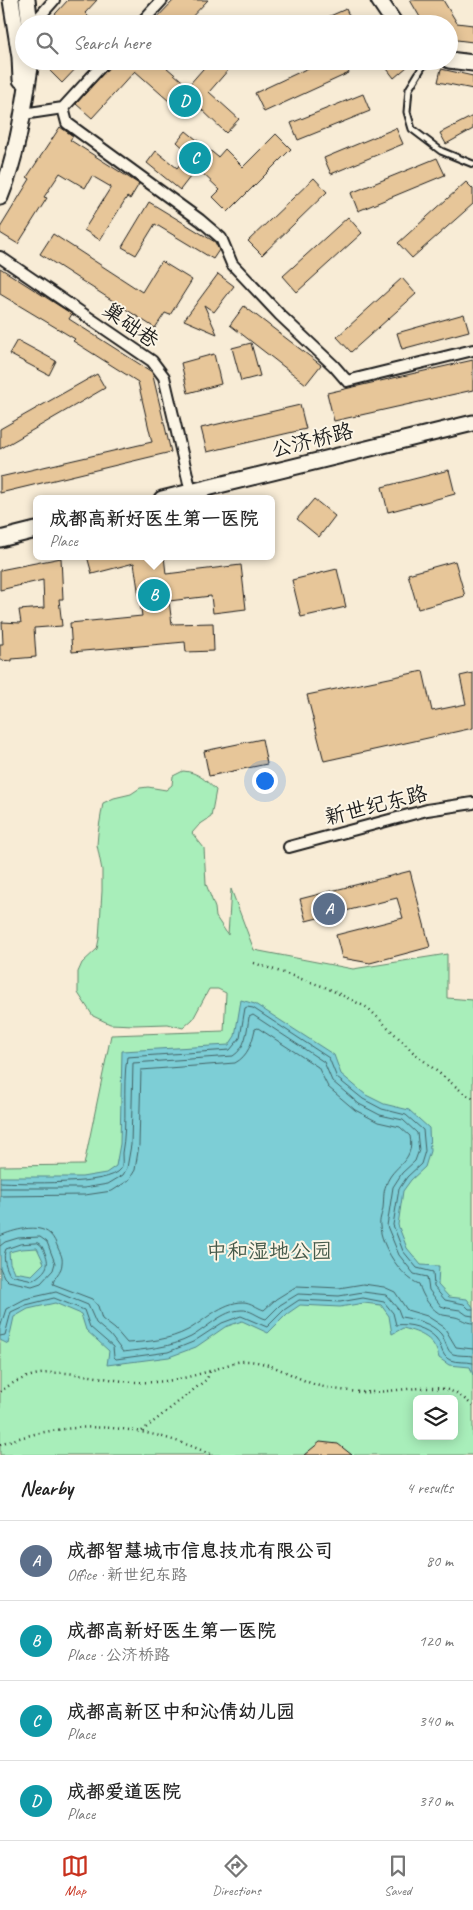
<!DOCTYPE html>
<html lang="en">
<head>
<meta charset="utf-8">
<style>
  body { margin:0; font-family:Caveat,"LXGW WenKai TC",sans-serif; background:#f6f6f6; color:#222 }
  .controls { position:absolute; right:15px; bottom:15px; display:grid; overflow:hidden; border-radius:8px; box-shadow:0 2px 12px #0003 }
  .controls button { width:45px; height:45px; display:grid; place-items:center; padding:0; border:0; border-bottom:1px solid #e0e0e0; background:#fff; color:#222; font:25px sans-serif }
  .you { position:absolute; left:264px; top:780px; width:18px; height:18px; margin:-12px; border:4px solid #fff; border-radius:50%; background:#1a73e8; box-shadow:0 0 0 8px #1a73e833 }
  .badge { display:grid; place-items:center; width:32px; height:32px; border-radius:50%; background:#c8321e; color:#fff; font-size:16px; font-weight:700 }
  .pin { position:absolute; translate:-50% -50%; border:2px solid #fff; box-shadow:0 1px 5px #0006 }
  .popup { position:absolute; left:33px; top:495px; width:242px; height:65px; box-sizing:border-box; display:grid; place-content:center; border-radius:8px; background:#fff; filter:drop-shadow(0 1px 4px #0005); font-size:16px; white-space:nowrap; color:#767676 }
  .popup b { font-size:19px; color:#222 }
  .popup::after { content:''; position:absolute; left:50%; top:100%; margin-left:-10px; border:10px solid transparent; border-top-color:#fff }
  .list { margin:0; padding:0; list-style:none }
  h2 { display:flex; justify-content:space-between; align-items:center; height:65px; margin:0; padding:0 20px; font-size:21px }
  h2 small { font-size:16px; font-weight:400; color:#767676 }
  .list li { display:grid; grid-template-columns:32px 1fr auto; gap:15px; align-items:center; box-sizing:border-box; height:80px; padding:0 20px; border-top:1px solid #e0e0e0 }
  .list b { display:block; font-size:19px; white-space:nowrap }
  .list p { margin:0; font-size:16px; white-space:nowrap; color:#767676 }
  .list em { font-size:16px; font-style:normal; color:#767676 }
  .icon { flex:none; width:28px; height:28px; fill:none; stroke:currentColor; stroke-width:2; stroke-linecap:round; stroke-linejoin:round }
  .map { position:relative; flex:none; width:473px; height:1455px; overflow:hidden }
  .search { position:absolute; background:#fff; box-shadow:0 2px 12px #0003; left:15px; right:15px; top:15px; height:55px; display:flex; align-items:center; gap:12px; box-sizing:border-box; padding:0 18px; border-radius:28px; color:#767676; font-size:19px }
  .sheet { height:385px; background:#fff }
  nav { display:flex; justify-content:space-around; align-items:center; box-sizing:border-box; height:70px; border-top:1px solid #e0e0e0; background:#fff; font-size:14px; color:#767676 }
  nav a { display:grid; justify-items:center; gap:2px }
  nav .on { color:#c8321e }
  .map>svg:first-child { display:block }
</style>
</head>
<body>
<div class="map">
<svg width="473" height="1455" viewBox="0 0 473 1455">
  <rect width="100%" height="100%" fill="#f8ecd6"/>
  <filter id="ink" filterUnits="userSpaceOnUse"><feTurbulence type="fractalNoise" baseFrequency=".02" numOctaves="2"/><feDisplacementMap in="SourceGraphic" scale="10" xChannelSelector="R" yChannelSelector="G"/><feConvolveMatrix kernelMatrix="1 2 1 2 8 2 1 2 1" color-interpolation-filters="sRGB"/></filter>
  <g filter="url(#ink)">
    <path fill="#a8eeba" stroke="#62856b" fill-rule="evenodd" d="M183 771C198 772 205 780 216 790L211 817 199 825 192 833 204 848 206 884 215 908 216 917 228 935 231 889 254 950 353 969 447 954V998L473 1000V1455H0V1166L84 1165 111 1035 224 1031 226 993 218 989H209L193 1019 183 1028 168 1024 134 1025 110 1024 93 1016 78 993V972L82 963 97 949 99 939 102 891V870L97 845 98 833 103 803 114 798 131 794 140 788 148 787 166 790 172 785 173 776ZM417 1399H454V1436H417Z"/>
    <path fill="#7dced6" stroke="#56878c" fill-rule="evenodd" d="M241 1000 255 1004 334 1055 341 1074 366 1095 384 1104 409 1110 429 1128 430 1151 425 1167 411 1180 403 1191 398 1225 407 1248 421 1265 439 1266 438 1285 449 1297 467 1299 473 1307V1375L470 1367 449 1365 439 1358C435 1338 421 1333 403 1328L392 1334 389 1316 381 1305 364 1303 340 1307 300 1305 287 1314 268 1333 242 1321 225 1327 196 1347 169 1357 107 1365 109 1351 86 1330 81 1314 55 1303 28 1309 14 1317 8 1344 0 1340V1177H82L106 1173 116 1166 120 1144 122 1051 229 1045 235 1036ZM37 1248 44 1263 32 1275 14 1272 10 1263 9 1252 21 1249Z"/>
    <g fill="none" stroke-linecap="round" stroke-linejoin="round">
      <g stroke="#436366" stroke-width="1">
        <path d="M0 1182C21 1183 110 1186 121 1169 123 1165 122 1158 122 1153 128 1122 122 1089 127 1057L230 1050 240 1038 245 1008 247 1007 253 1008 329 1058 337 1078 363 1099 382 1109 406 1115 423 1130 425 1151 421 1164 407 1177 399 1189 393 1225 403 1251 417 1268 433 1272 434 1287 445 1300 464 1304 469 1309H473"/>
        <path d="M0 1188H84L108 1184 123 1175 127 1168 131 1145 133 1063 233 1056C246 1048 247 1031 249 1017L253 1015 324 1062 332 1081 359 1104 380 1115 403 1120 417 1133 419 1150 415 1161 402 1173 393 1187 387 1226 399 1255 414 1274 427 1277 429 1290 441 1306 447 1308 460 1310 467 1315 473 1316"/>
        <path d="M0 1196 85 1195 112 1191 129 1180 135 1170 139 1145 141 1070 235 1063C248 1056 252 1043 255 1029L258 1028 318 1067 328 1087 355 1110 378 1122 400 1127 410 1136C415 1163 393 1164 386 1185 383 1192 384 1200 383 1208 382 1214 379 1220 380 1226 381 1246 401 1277 419 1284 422 1295 431 1311 443 1315 447 1316 451 1316 455 1317 461 1318 465 1323 473 1323"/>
        <path d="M0 1236C13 1230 38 1223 50 1234 54 1238 56 1243 58 1248 60 1253 63 1257 62 1263 62 1272 54 1276 53 1284L92 1299 98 1306 102 1319 115 1329 127 1343C148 1342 169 1340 188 1330 204 1321 222 1302 243 1302 251 1302 257 1308 264 1310L276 1299 297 1286 339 1288 363 1284 384 1287 395 1292 407 1310 427 1316 444 1327 456 1347 473 1349"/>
        <path d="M38 1243C42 1245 43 1248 45 1253 51 1266 45 1272 33 1280L10 1275C6 1268 2 1257 6 1249L20 1244Z"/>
        <path d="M0 1246 5 1242 18 1238 40 1237 47 1242 55 1263 53 1270 41 1283 32 1286 8 1281 4 1277 0 1268"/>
        <path d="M0 1328 6 1309 25 1299 56 1292 88 1305 96 1323 110 1335 123 1352C146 1349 170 1348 191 1337 207 1328 222 1311 241 1310 250 1309 258 1317 266 1319L280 1305 298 1294 339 1296 363 1292 386 1295 398 1309 401 1317C414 1319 432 1323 441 1334 445 1339 447 1352 453 1354 459 1356 467 1355 473 1356"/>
        <path d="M0 1336 5 1335 11 1312 26 1305 54 1298 84 1310 90 1327 113 1347 114 1357 116 1359 168 1352 193 1342 222 1323 241 1316 267 1327 284 1310 299 1300 340 1302 363 1298 384 1302 393 1313 396 1325C409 1323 427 1328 436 1338 442 1345 441 1356 450 1360 457 1363 466 1361 473 1363"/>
      </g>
    </g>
    <g fill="#e7c699" stroke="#1c1c1c">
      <path d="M68 0H97L85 13 96 24H46Z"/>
      <path d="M174 0H208L185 24H151Z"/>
      <path d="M410 0H443L457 23 473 25V42L449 39V24H424Z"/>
      <path d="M346 9 353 24H312Z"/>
      <path d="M57 61H83L62 83 49 70Z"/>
      <path d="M114 61H159L188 86 210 61H236L209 92 239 119 226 133 197 105 187 117 135 71 92 118 76 104Z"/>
      <path d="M323 61H343L349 73 264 112 255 93Z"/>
      <path d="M381 61H402L407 67 394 78Z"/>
      <path d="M441 69 473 76V89L438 82Z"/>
      <path d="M363 94 370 111 298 140 291 123Z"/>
      <path d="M473 116V129L446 144 440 133Z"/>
      <path d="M60 127 73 136 70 140 139 184 130 199 127 197 100 240 84 230 111 187 92 176 85 188 60 173 44 197 47 198 18 244 0 233V228L30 179 27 177Z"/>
      <path d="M396 128 403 144 331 174 324 158Z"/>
      <path d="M186 131 218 157 225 149 243 167 276 134 291 149 228 212 213 197 220 190 197 168 180 190 147 163 156 151 177 168 189 153 177 142Z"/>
      <path d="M437 158 445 175 358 211 351 193Z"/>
      <path d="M314 178 327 192 262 255 248 241Z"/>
      <path d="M466 182 473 189V204L412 258 398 243Z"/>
      <path d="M149 202 215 242 219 250 213 259 155 224 136 255 122 247Z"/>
      <path d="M348 217 362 233 297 292 283 276Z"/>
      <path d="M53 234 142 292 161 261 192 280 170 315 165 313 155 328 40 254Z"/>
      <path d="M0 268 72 314 69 319 152 372 171 452 0 493V477L152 442 138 382 73 341 75 339 0 294Z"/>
      <path d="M218 274 234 286 214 312 204 305 217 334 184 320Z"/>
      <path d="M402 278 416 294 351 352 337 337Z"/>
      <path d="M244 306 321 365 306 384 230 325Z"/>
      <path d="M464 314 469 331 402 349 397 333Z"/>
      <path d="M17 340 56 361 49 375 9 354Z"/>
      <path d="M251 343 260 376 241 381 232 348Z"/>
      <path d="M214 354 221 384 188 393 181 363Z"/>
      <path d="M473 360V390L334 421 327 393Z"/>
      <path d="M97 374 105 388 0 449V429Z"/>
      <path d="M300 405 306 429 207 452 201 428Z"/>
      <path d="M449 470 455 494 388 512 382 487Z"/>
      <path d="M314 499 335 516 319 537 297 519Z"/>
      <path d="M87 556H164L166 574 241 565 246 609 213 613 211 596 169 601 172 624 213 623 214 651 186 652 185 642 72 652 70 623 142 616 134 563 92 574Z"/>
      <path d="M61 558 63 599H59L62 626 34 628 36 657 12 659V661L0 660V644H3L2 622 21 623 19 610 44 608 43 580 0 590V570Z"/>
      <path d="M455 561 465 596 418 609 408 574Z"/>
      <path d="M337 569 346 607 301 617 292 580Z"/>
      <path d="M423 671 432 711 466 704 460 676 473 673V728L324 761 307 695Z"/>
      <path d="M262 739 267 764 209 776 204 751Z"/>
      <path d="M410 871 430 947 370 963 342 958 336 935 403 918 397 898 306 921 300 899Z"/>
      <path d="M320 1442 338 1444 352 1455H304Z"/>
    </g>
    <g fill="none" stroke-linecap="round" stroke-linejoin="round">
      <defs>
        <path id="lane" d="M426 61 409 89 407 112 412 129 441 151 473 164"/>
        <g id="street">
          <path d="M33 24 54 0"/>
          <path d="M140 24 162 0"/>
          <path d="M63 108 67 123 200 220 221 238 232 264 280 315 334 366 347 381 473 350"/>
          <path d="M23 114 63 108 106 61"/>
          <path d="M0 257 152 361 164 377 191 492"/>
          <path d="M289 847 427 810 473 803"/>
        </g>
        <g id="secondary">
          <path d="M11 0 20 57 21 80"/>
          <path d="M27 0 30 24"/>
          <path d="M379 0 395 24"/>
          <path d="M449 60 473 63"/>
          <path d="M0 197C18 154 24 106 31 61"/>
          <path d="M162 499 473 423"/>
          <path d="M0 539 36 530"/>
        </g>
      </defs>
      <use href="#lane" stroke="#1c1c1c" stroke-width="9"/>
      <use href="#street" stroke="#1c1c1c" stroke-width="14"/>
      <use href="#secondary" stroke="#1c1c1c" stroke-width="19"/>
      <g stroke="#1c1c1c" stroke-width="2.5" stroke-dasharray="1 4" stroke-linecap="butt">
        <path d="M254 963 325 987 368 1008 413 1052 465 1094 473 1098"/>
        <path d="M0 1392C48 1353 101 1386 154 1382 175 1381 193 1376 213 1370 223 1367 235 1361 245 1361 271 1361 292 1377 316 1385 327 1388 339 1390 350 1391 381 1396 420 1383 448 1390 458 1393 465 1399 473 1406"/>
        <path d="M142 1431 207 1379 210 1371"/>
        <path d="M0 1444C76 1418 140 1423 213 1455"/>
      </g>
      <use href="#lane" stroke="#fcf5e5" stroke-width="5"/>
      <use href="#street" stroke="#fcf5e5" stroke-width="10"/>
      <use href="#secondary" stroke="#fcf5e5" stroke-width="15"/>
    </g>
  </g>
  <g text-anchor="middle" stroke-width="4" stroke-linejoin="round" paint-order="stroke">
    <g font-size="21" fill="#1c1c1c" stroke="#fcf5e5">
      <text transform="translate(131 325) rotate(35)" y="7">巢础巷</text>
      <text transform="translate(312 440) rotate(-14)" y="7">公济桥路</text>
      <text transform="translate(376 805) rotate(-14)" y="7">新世纪东路</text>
    </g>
    <g font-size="21" fill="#465b4b" stroke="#fcf5e5">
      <text x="269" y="1258">中和湿地公园</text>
    </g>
  </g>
</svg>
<div class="controls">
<button><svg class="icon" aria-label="layers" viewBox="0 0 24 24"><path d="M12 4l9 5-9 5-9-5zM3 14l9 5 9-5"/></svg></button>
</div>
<div class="you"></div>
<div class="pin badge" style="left:329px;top:909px;background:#5c6f8a">A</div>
<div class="pin badge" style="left:154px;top:595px;background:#0f9aa8">B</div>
<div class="popup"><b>成都高新好医生第一医院</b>Place</div>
<div class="pin badge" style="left:195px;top:158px;background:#0f9aa8">C</div>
<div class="pin badge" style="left:185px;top:101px;background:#0f9aa8">D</div>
<div class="search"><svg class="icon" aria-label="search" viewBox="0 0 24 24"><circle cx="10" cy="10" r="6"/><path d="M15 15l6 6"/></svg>Search here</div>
</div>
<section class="sheet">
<h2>Nearby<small>4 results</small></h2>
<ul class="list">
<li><span class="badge" style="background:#5c6f8a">A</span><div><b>成都智慧城市信息技术有限公司</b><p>Office · 新世纪东路</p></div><em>80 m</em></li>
<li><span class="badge" style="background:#0f9aa8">B</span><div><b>成都高新好医生第一医院</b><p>Place · 公济桥路</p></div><em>120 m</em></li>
<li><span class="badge" style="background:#0f9aa8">C</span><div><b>成都高新区中和沁倩幼儿园</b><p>Place</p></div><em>340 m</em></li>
<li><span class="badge" style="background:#0f9aa8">D</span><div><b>成都爱道医院</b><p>Place</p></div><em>370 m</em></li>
</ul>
</section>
<nav>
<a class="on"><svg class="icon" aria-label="map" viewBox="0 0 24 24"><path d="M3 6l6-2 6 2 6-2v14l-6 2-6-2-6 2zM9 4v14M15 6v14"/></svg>Map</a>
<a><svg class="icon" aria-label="directions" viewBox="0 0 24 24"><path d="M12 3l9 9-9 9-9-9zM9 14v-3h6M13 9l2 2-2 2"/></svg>Directions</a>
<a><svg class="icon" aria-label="saved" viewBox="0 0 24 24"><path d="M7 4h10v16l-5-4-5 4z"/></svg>Saved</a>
</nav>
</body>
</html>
